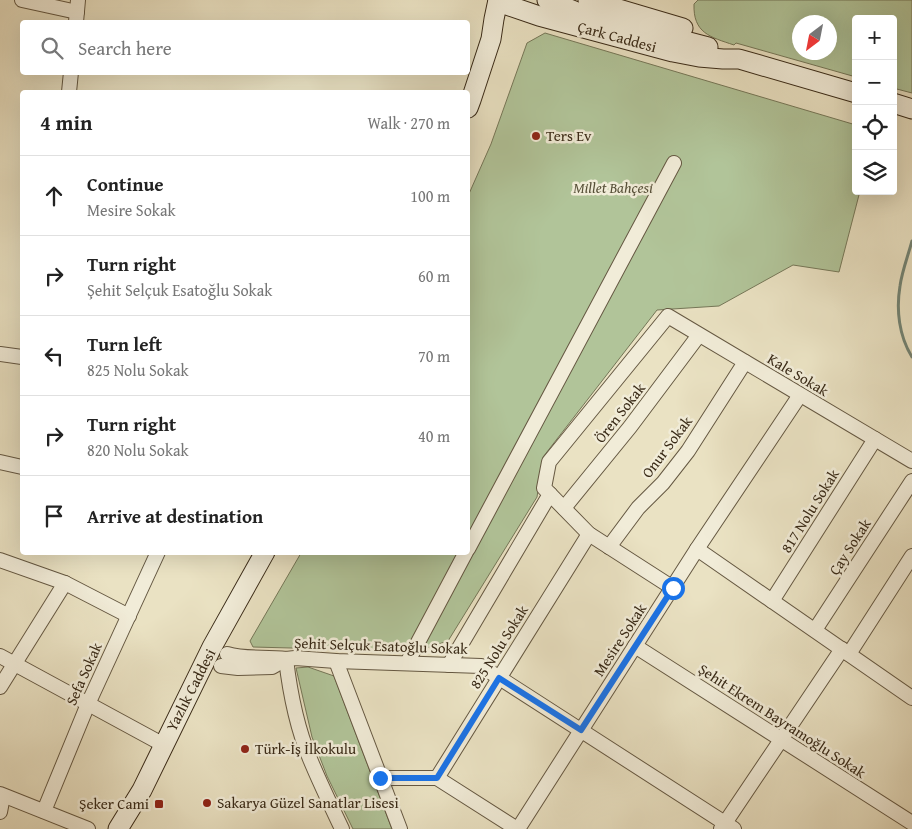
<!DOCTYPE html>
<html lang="en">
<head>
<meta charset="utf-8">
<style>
  body { margin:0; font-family:"Gentium Book Plus",serif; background:#f6f6f6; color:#222 }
  .controls { position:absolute; right:15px; top:15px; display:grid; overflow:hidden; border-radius:5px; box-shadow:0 5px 20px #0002 }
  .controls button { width:45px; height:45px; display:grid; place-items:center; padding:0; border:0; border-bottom:1px solid #e0e0e0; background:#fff; color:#222; font:25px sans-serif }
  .compass { position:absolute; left:792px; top:15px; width:45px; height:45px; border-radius:50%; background:#fff; box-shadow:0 5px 20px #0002; rotate:212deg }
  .stop { position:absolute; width:15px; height:15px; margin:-11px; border:4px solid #1a73e8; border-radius:50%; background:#fff }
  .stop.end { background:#1a73e8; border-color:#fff; box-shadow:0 1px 5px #0008 }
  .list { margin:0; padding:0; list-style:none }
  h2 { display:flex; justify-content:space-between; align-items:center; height:65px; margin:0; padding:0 20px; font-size:21px }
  h2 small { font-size:16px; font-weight:400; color:#767676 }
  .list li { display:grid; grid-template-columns:32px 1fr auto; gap:15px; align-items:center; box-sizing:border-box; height:80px; padding:0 20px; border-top:1px solid #e0e0e0 }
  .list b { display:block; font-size:19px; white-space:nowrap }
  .list p { margin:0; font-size:16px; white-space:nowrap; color:#767676 }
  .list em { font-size:16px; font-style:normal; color:#767676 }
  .icon { flex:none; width:28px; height:28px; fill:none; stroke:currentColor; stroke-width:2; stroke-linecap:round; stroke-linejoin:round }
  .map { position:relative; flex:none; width:912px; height:829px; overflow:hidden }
  .search { position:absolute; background:#fff; box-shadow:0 5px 20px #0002; left:20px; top:20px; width:450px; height:55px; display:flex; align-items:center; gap:12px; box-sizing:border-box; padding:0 18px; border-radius:5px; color:#767676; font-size:19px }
  .panel { position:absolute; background:#fff; box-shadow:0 5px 20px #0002; left:20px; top:90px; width:450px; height:465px; border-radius:5px }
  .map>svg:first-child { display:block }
</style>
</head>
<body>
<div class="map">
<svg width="912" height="829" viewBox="0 0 912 829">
  <rect width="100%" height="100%" fill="#eae2c3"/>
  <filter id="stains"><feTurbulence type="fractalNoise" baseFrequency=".004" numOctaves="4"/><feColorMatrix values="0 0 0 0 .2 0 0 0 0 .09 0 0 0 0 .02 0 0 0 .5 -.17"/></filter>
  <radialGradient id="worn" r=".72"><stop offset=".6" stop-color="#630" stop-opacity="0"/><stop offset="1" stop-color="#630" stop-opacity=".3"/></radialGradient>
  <g fill="#b1c499" stroke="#757758" fill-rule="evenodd">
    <path d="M698 0H912V93L893 88V19H856V77L736 43 734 45C710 37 693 33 694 4ZM830 22V52H800V22Z"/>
    <path d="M545 33 856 125V191H860L839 272 793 265 719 306 657 310 543 457 537 497 448 641 426 648 412 640 406 651 253 647 250 641 301 553 468 552V196L491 144 527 43Z"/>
    <path d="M308 667 334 676 392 829H353L327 776 312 737 296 668Z"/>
  </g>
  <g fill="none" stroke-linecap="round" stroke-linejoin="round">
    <path stroke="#728374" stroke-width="3" d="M912 241C908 256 902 271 900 286 896 310 899 336 912 357"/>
    <defs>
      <g id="street">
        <path d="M22 0 77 12"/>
        <path d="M76 22 78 0"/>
        <path d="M69 92 71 72"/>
        <path d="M0 354 22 357"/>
        <path d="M0 462 22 467"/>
        <path d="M564 508 630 427 699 335"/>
        <path d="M609 547 638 508 663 483 688 451 745 362"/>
        <path d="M468 549 674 163"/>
        <path d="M697 549 912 698"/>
        <path d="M0 560 65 583 129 616"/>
        <path d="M673 588 589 534 544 488 549 462 668 316 912 461"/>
        <path d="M772 601 875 439"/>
        <path d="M815 630 912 481"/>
        <path d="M635 646 912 823"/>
        <path d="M227 654C246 660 266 656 286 659 290 693 297 728 310 759 320 783 331 806 342 829"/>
        <path d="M849 654 912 556"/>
        <path d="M0 656 164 745"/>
        <path d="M336 661 400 829"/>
        <path d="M407 663 466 552"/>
        <path d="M449 665 550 494"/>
        <path d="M221 666 238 668 272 667 286 659 295 658 336 661 481 666 734 829"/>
        <path d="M0 687 65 583"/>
        <path d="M380 778H437L517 829"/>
        <path d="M437 778 589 534"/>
        <path d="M0 794 88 829"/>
        <path d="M44 811 88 704 158 552"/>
        <path d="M0 812 3 796"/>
        <path d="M518 829 697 549 800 395"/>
        <path d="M721 829 842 649"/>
      </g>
      <g id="secondary">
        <path d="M547 0 582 14 708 47"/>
        <path d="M588 0 683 28"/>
        <path d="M498 2 539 16 673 52 699 57 723 59H739L856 93"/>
        <path d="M893 103 912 109"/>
        <path d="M468 108 471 100 491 39 494 19 498 0"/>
        <path d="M118 829 142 790 212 647 265 552"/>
      </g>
    </defs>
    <use href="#street" stroke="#655842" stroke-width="16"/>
    <use href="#secondary" stroke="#392a17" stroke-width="21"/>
    <use href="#street" stroke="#f1ecd8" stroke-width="14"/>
    <use href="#secondary" stroke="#f1ecd8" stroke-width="19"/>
  </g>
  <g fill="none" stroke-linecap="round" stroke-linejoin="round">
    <path stroke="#1a73e8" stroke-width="6" d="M380 778H437L499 678 581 730 673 588"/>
  </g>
  <g fill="#8f2418" stroke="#f1ecd8" stroke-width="2">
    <circle cx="536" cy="136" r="5"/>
    <circle cx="245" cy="749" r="5"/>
    <circle cx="207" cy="803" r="5"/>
    <rect x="154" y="799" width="10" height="10" rx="2.5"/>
  </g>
  <g text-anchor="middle" stroke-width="5" stroke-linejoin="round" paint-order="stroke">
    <g font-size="15" fill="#392a17" stroke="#f1ecd8">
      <text transform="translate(617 37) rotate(15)" y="5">Çark Caddesi</text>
      <text transform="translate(798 375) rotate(31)" y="5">Kale Sokak</text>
      <text transform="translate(620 413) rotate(-52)" y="5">Ören Sokak</text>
      <text transform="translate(667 447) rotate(-53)" y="5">Onur Sokak</text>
      <text transform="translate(810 511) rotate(-58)" y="5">817 Nolu Sokak</text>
      <text transform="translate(850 547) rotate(-57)" y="5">Çay Sokak</text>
      <text transform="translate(620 640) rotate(-57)" y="5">Mesire Sokak</text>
      <text transform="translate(381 646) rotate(2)" y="5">Şehit Selçuk Esatoğlu Sokak</text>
      <text transform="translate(499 647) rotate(-58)" y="5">825 Nolu Sokak</text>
      <text transform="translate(84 674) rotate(-66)" y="5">Sefa Sokak</text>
      <text transform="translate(191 690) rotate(-63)" y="5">Yazlık Caddesi</text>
      <text transform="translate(782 721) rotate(33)" y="5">Şehit Ekrem Bayramoğlu Sokak</text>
    </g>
    <g font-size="15" fill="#392a17" stroke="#f1ecd8" text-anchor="start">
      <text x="546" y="141">Ters Ev</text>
      <text x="255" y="754">Türk-İş İlkokulu</text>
      <text x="217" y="808">Sakarya Güzel Sanatlar Lisesi</text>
      <text x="149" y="809" text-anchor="end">Şeker Cami</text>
    </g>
    <g font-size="15" font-style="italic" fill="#575038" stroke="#f1ecd8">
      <text x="613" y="193">Millet Bahçesi</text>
    </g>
  </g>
  <rect width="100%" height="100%" filter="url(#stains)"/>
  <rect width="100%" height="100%" fill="url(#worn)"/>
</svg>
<div class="controls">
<button>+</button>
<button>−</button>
<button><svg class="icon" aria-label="locate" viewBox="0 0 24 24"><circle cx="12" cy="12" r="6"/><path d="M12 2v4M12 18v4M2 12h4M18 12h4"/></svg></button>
<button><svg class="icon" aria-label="layers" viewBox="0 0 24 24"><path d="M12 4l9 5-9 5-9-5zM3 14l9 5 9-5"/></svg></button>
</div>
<svg class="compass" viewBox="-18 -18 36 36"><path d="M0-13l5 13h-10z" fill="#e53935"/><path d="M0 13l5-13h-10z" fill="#767676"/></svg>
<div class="stop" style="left:673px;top:588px"></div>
<div class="stop end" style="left:380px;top:778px"></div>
<div class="search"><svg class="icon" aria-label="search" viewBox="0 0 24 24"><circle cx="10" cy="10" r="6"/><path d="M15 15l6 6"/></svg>Search here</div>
<section class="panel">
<h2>4 min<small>Walk · 270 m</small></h2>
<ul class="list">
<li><svg class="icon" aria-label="ahead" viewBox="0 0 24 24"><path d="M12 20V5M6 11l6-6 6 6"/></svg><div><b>Continue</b><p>Mesire Sokak</p></div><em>100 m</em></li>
<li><svg class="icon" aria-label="right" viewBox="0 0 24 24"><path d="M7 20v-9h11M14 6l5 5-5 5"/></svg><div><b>Turn right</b><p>Şehit Selçuk Esatoğlu Sokak</p></div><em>60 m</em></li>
<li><svg class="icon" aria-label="left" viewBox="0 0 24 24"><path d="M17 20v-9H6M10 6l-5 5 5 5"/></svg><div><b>Turn left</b><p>825 Nolu Sokak</p></div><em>70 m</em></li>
<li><svg class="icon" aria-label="right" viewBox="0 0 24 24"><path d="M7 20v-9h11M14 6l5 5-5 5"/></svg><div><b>Turn right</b><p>820 Nolu Sokak</p></div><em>40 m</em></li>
<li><svg class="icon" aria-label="arrive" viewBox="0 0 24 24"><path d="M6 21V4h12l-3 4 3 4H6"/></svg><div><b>Arrive at destination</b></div></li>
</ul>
</section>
</div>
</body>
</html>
